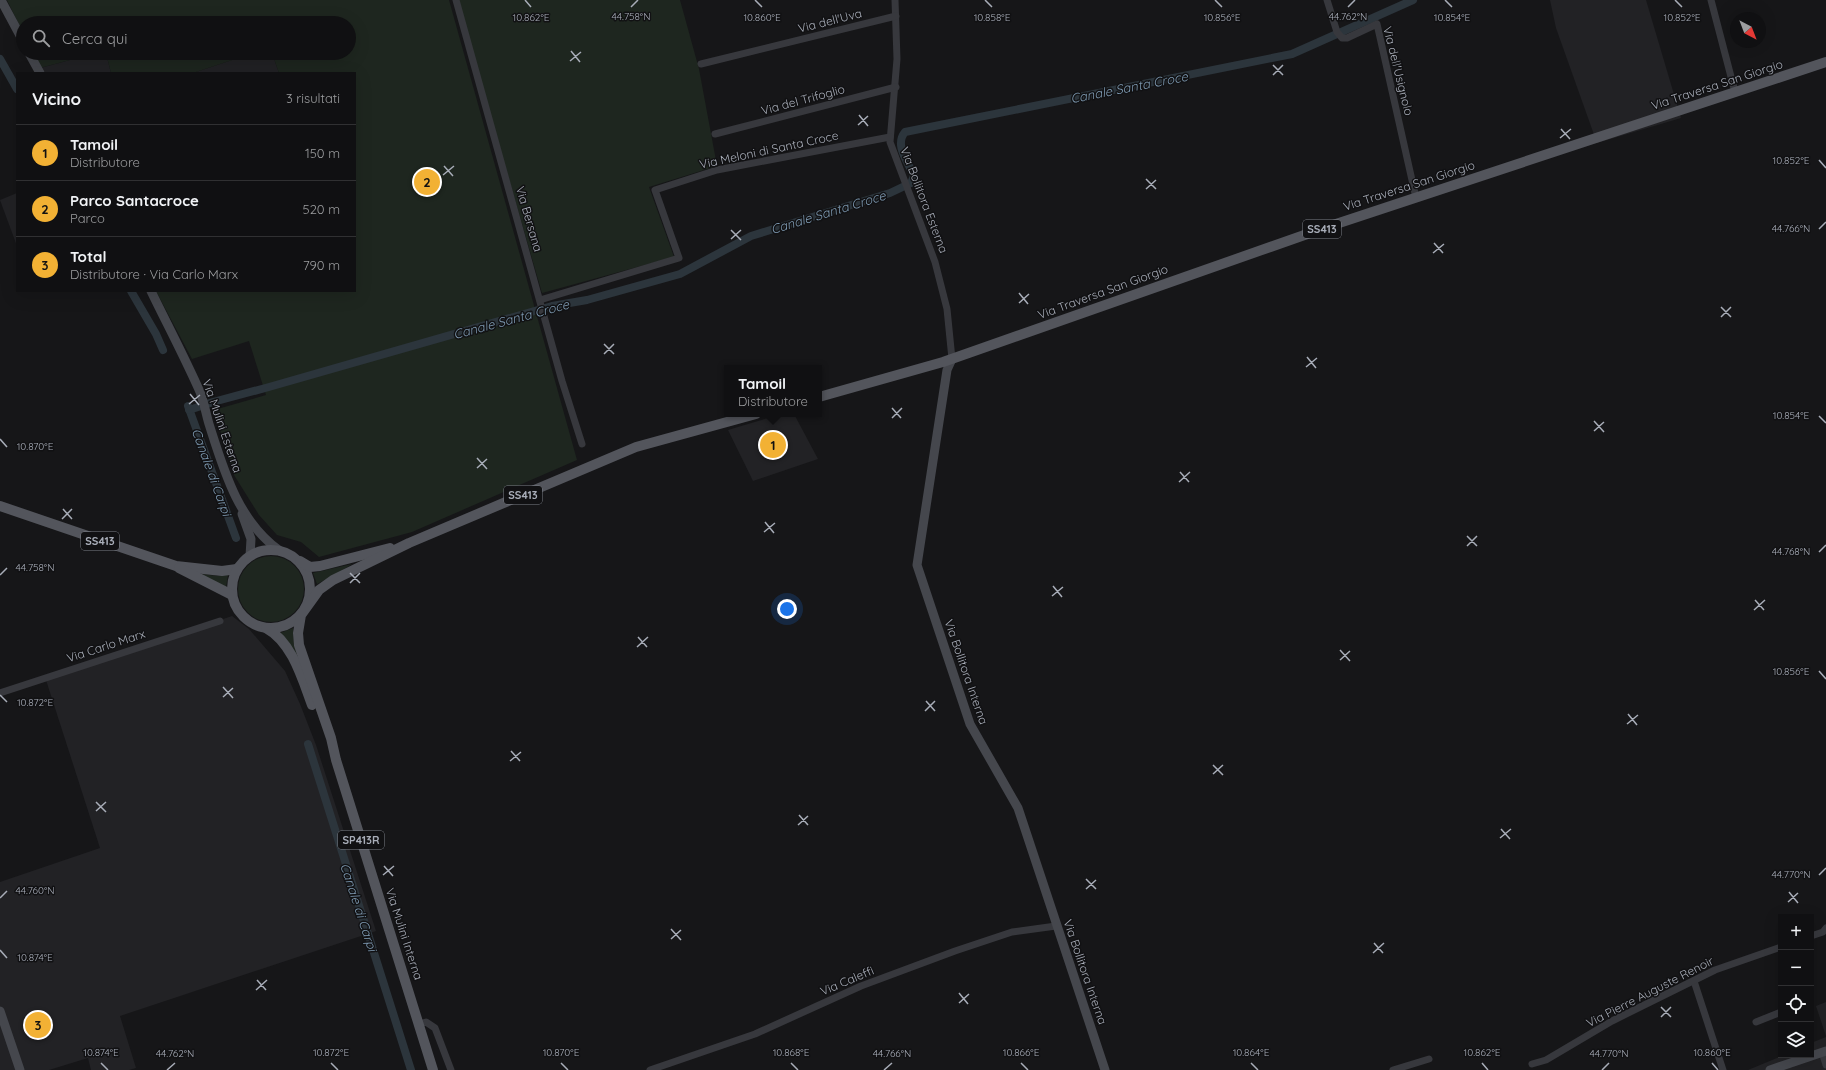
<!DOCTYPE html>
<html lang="it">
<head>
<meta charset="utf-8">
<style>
  body { margin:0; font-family:Quicksand,sans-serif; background:#1e1e20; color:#f1f3f6 }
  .controls { position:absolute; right:12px; bottom:12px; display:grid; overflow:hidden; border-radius:0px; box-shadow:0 4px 16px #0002 }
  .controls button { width:36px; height:36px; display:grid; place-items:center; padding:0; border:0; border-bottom:1px solid #303032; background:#101012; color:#f1f3f6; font:20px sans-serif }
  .compass { position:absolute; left:1730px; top:12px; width:36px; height:36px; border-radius:50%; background:#101012; box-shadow:0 4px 16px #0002; rotate:138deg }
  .you { position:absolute; left:787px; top:609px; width:14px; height:14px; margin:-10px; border:3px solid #fff; border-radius:50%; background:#1a73e8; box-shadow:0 0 0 6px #1a73e833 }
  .badge { display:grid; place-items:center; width:26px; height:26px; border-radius:50%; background:#f2b134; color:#111; font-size:13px; font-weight:700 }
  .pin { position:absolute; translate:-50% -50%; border:2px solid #fff; box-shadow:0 1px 4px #0006 }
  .popup { position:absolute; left:724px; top:365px; width:98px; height:52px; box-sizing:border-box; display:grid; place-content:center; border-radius:0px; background:#101012; filter:drop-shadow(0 1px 3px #0005); font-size:13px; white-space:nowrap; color:#9c9d9f }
  .popup b { font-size:15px; color:#f1f3f6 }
  .popup::after { content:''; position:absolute; left:50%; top:100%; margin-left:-8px; border:8px solid transparent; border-top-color:#101012 }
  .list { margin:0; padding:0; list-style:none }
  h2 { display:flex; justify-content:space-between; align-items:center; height:52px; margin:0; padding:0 16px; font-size:17px }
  h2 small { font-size:13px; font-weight:400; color:#9c9d9f }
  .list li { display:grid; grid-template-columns:26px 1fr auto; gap:12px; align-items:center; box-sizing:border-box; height:56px; padding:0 16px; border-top:1px solid #303032 }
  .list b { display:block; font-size:15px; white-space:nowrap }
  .list p { margin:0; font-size:13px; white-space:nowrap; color:#9c9d9f }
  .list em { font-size:13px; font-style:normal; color:#9c9d9f }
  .icon { flex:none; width:22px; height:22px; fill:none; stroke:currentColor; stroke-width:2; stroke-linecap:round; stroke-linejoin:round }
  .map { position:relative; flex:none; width:1826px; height:1070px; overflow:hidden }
  .search { position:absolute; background:#101012; box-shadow:0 4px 16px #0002; left:16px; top:16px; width:340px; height:44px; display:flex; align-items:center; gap:10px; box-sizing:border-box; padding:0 14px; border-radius:22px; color:#9c9d9f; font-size:15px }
  .panel { position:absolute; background:#101012; box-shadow:0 4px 16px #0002; left:16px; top:72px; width:340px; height:220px; border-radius:0px }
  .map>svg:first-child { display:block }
</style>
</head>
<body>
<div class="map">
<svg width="1826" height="1070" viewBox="0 0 1826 1070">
  <rect width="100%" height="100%" fill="#161618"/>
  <g fill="#222225">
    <path d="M1550 0H1646L1681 118 1597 143 1556 28Z"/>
    <path d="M96 53H106L111 73H43L40 68Z"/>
    <path d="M253 53H272L279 73H193Z"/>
    <path d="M17 193V246L0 200Z"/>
    <path d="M781 414H794L818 459 753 481 728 430Z"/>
    <path d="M232 616 249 629 285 671 300 704 316 745 376 931 120 1016 136 1068 129 1070H91L88 1058 49 1070H0V882L100 848 46 680Z"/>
    <path d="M1826 1002V1036L1816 1006Z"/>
    <path d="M1826 1037V1070H1748L1784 1055H1811V1043Z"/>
  </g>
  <g fill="#1e261f">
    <path d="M7 0H449L577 460 412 532 319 557 301 542 277 535 259 515 234 475 214 410 266 395 249 341 192 359 156 291H355V73H279L272 53H349V23H23V33Z"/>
    <path d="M457 0H680L699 69 717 166 649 187 674 257 542 293Z"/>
    <path d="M33 53H96L40 68Z"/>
    <path d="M106 53H253L193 73H111Z"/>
    <circle cx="271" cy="589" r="33"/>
    <path d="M352 564 338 573 317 584 313 573Z"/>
    <path d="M203 574 217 576 228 575 226 587 202 576Z"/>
    <path d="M293 628 294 644 299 659 280 633Z"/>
  </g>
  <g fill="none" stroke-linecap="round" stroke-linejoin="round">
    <g stroke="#2c353c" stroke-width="8">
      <path d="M0 59 17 89"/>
      <path d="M131 291 156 334 163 350"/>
      <path d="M188 406 236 538"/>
      <path d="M189 410 213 402 269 387 552 306 587 300 680 274 751 236 890 193 911 183 914 176C908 162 894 145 905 132L1292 54 1413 0"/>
      <path d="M308 744 411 1070"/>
    </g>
    <g stroke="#37383d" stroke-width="7">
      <path d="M456 0 562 381 582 444"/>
      <path d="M895 0 897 59 890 142 935 262 947 309 952 359"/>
      <path d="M1327 0 1337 32 1342 38H1347L1377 24 1416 198"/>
      <path d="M1711 0 1735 92"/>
      <path d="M701 64 896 16"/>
      <path d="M715 134 896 87"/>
      <path d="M540 300 679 258 655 190 717 170 890 137"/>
      <path d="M0 693 220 621"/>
      <path d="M1811 936 1823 932 1826 928"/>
      <path d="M1694 981 1723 1070"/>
      <path d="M1756 1022 1781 1012"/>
      <path d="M419 1024 426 1022 435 1028 451 1070"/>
      <path d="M1822 1052 1826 1065"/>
      <path d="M1532 1064 1546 1060 1612 1021 1715 970 1781 947"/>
      <path d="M650 1070 755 1034 861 986 955 951 1012 932 1056 926"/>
      <path d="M1393 1070 1429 1059"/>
    </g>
    <g stroke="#45474d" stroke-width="9">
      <path d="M1 0 23 41"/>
      <path d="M29 53 40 73"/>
      <path d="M151 291C167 324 185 358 200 392 204 402 206 414 209 424 224 471 238 521 280 551"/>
      <path d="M952 359 947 370 917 565 970 724 1018 808 1105 1070"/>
      <path d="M242 514 251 539 250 556"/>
      <path d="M0 1011 20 1070"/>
      <path d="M1770 1070 1826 1051"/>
    </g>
    <g stroke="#53555c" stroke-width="10">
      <path d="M819 397 943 362 1330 226 1826 62"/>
      <path d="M0 506 176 566 222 571 237 569"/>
      <circle cx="271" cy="589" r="39"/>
      <path d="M300 561 310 567 320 566 390 548"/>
      <path d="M179 568 232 595"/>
      <path d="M266 628C292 642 302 678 312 705"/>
      <path d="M433 1070 336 760 331 738 299 645 298 633 301 615 319 590 333 580 409 543 636 447 756 414"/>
    </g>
  </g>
  <path fill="none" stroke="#a8adb8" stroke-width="1.5" d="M525 0 531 7M755 0 762 7M985 0 992 7M1215 0 1222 7M1445 0 1452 7M1675 0 1682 7M631 7 638 0M1348 7 1355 0M571 51 580 62M570 61 581 52M1273 65 1283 75M1273 75 1283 65M859 115 868 126M858 125 868 116M1561 129 1570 139M1560 138 1571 129M1819 160 1826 168M444 166 453 176M443 175 454 166M1146 179 1156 189M1146 189 1156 180M1819 229 1826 222M731 230 741 240M731 239 741 230M1434 243 1443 253M1433 253 1444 244M1019 293 1028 304M1019 303 1029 294M1721 307 1731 317M1721 317 1731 307M604 344 614 354M604 354 614 344M1307 357 1316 368M1306 367 1317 358M190 394 199 405M189 404 200 395M892 408 901 418M1819 416 1826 423M892 418 902 408M1594 421 1604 432M1594 431 1604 422M0 439 7 447M477 458 487 469M477 468 487 459M1180 472 1189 482M1179 482 1190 472M63 509 72 519M62 519 72 509M765 522 774 533M764 532 775 523M1467 536 1477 546M1467 546 1477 536M1819 552 1826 545M350 573 360 583M0 575 7 568M350 583 360 573M1053 586 1062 597M1052 596 1063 587M1755 600 1764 610M1754 610 1765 600M638 637 647 647M637 647 648 637M1340 650 1350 661M1340 660 1350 651M1819 671 1826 679M223 687 233 698M0 695 7 702M223 697 233 688M926 701 935 711M925 711 935 701M1628 714 1637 725M1627 724 1638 715M511 751 520 761M510 761 521 752M1213 765 1223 775M1213 774 1223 765M96 802 106 812M96 811 106 802M799 815 808 825M798 825 808 816M1501 829 1510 839M1500 838 1511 829M384 866 393 876M383 875 394 866M1819 875 1826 868M1086 879 1096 889M1086 889 1096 880M1789 892 1798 903M0 898 7 891M1788 902 1798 893M671 929 681 940M671 939 681 930M1374 943 1383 953M0 950 7 958M1373 953 1384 943M257 980 266 990M256 990 267 980M959 993 968 1004M959 1003 969 994M1661 1007 1671 1017M1661 1017 1671 1007M101 1063 108 1070M331 1063 338 1070M561 1063 568 1070M791 1063 798 1070M1021 1063 1028 1070M1251 1063 1258 1070M1482 1063 1488 1070M1712 1063 1718 1070M167 1070 175 1063M884 1070 892 1063M1602 1070 1609 1063"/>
  <g text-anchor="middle" stroke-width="3" stroke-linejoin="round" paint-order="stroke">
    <g fill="#111113" stroke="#7b7e86" stroke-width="1">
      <rect x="1303" y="220" width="38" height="18" rx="3"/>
      <rect x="504" y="486" width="38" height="18" rx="3"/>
      <rect x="81" y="532" width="38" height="18" rx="3"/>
      <rect x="338" y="831" width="46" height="18" rx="3"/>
    </g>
    <g font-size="11" font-weight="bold" fill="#a8adb8">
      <text x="1322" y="233">SS413</text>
      <text x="523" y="499">SS413</text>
      <text x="100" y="545">SS413</text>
      <text x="361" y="844">SP413R</text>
    </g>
    <g font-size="12" fill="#a8adb8" stroke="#111113">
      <text transform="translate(830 21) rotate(-14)" y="4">Via dell'Uva</text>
      <text transform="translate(1398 71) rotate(76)" y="4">Via dell'Usignolo</text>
      <text transform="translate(1717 85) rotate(-18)" y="4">Via Traversa San Giorgio</text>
      <text transform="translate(803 100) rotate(-15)" y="4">Via del Trifoglio</text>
      <text transform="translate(769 150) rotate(-12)" y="4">Via Meloni di Santa Croce</text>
      <text transform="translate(1409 186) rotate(-18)" y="4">Via Traversa San Giorgio</text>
      <text transform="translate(924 200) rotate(69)" y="4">Via Bollitora Esterna</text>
      <text transform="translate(529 219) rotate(74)" y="4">Via Bersana</text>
      <text transform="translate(1103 292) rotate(-20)" y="4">Via Traversa San Giorgio</text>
      <text transform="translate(222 426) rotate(71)" y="4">Via Mulini Esterna</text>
      <text transform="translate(106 646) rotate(-18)" y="4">Via Carlo Marx</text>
      <text transform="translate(966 672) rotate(71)" y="4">Via Bollitora Interna</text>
      <text transform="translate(404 934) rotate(72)" y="4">Via Mulini Interna</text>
      <text transform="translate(1085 972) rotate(71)" y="4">Via Bollitora Interna</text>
      <text transform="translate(847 981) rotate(-23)" y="4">Via Caleffi</text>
      <text transform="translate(1650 992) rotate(-27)" y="4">Via Pierre Auguste Renoir</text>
    </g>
    <g font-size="13" font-style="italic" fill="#7f9bb3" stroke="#111113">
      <text transform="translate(1129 87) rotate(-11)" y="5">Canale Santa Croce</text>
      <text transform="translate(828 212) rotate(-17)" y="5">Canale Santa Croce</text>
      <text transform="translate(511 319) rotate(-15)" y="5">Canale Santa Croce</text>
      <text transform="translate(212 472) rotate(70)" y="5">Canale di Carpi</text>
      <text transform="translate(359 907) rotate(72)" y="5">Canale di Carpi</text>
    </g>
  </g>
  <g font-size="10" text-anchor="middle" fill="#a8adb8" stroke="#111113" stroke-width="3" stroke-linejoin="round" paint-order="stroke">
    <text x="631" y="20">44.758°N</text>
    <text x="1348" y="20">44.762°N</text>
    <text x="531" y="21">10.862°E</text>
    <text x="762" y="21">10.860°E</text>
    <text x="992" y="21">10.858°E</text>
    <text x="1222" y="21">10.856°E</text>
    <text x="1452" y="21">10.854°E</text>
    <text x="1682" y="21">10.852°E</text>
    <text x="1791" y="164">10.852°E</text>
    <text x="1791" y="232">44.766°N</text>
    <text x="1791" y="419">10.854°E</text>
    <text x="35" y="450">10.870°E</text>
    <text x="1791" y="555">44.768°N</text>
    <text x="35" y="571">44.758°N</text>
    <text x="1791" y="675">10.856°E</text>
    <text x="35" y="706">10.872°E</text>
    <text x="1791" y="878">44.770°N</text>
    <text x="35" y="894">44.760°N</text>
    <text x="35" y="961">10.874°E</text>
    <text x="101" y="1056">10.874°E</text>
    <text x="331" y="1056">10.872°E</text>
    <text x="561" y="1056">10.870°E</text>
    <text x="791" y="1056">10.868°E</text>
    <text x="1021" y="1056">10.866°E</text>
    <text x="1251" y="1056">10.864°E</text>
    <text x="1482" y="1056">10.862°E</text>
    <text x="1712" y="1056">10.860°E</text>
    <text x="175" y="1057">44.762°N</text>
    <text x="892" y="1057">44.766°N</text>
    <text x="1609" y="1057">44.770°N</text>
  </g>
</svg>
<div class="controls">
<button>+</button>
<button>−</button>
<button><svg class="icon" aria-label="locate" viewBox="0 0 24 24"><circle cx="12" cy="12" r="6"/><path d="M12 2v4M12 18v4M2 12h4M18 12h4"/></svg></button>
<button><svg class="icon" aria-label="layers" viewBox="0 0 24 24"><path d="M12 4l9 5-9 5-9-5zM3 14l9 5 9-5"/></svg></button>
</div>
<svg class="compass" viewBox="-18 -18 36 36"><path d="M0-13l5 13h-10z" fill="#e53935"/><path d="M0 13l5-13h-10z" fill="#9c9d9f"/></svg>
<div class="you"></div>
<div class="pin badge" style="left:773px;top:445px">1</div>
<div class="popup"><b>Tamoil</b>Distributore</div>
<div class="pin badge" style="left:427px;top:182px">2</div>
<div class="pin badge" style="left:38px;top:1025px">3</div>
<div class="search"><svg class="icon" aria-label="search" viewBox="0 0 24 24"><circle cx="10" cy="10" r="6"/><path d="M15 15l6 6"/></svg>Cerca qui</div>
<section class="panel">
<h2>Vicino<small>3 risultati</small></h2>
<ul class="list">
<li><span class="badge">1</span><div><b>Tamoil</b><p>Distributore</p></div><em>150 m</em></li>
<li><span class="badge">2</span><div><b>Parco Santacroce</b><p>Parco</p></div><em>520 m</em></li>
<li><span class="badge">3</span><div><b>Total</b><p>Distributore · Via Carlo Marx</p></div><em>790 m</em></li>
</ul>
</section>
</div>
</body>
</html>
